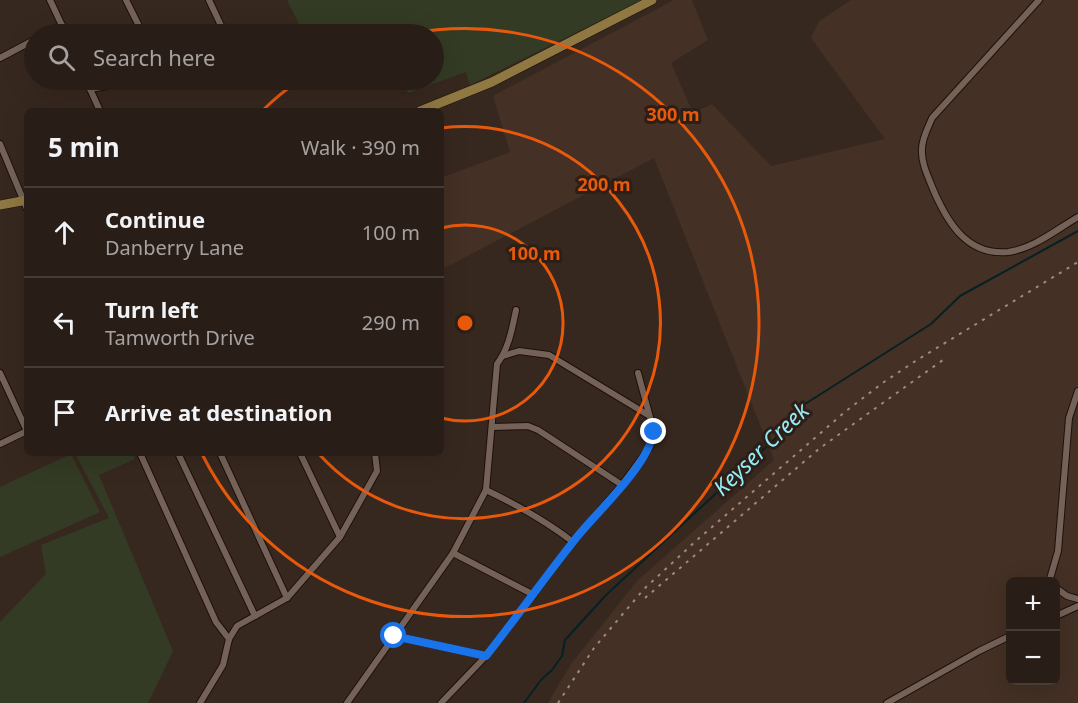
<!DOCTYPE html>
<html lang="en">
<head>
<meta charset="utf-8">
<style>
  body { margin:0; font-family:"Noto Sans",sans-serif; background:#352b24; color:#f1f3f6 }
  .controls { position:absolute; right:18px; bottom:18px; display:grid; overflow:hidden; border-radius:9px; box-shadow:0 6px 24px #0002 }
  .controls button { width:54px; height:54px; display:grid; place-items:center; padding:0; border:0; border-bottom:2px solid #453c36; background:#291e17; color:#f1f3f6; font:30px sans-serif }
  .stop { position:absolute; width:18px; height:18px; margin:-14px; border:4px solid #1a73e8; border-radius:50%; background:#fff }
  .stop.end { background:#1a73e8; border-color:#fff; box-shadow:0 2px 6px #0008 }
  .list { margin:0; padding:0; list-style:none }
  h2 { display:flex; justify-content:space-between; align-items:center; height:78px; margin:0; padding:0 24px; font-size:26px }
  h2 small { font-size:20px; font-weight:400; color:#a5a2a1 }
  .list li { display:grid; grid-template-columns:39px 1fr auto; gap:18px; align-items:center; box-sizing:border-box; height:90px; padding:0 24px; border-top:2px solid #453c36 }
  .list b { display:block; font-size:22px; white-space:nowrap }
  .list p { margin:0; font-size:20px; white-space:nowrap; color:#a5a2a1 }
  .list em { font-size:20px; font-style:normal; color:#a5a2a1 }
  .icon { flex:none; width:33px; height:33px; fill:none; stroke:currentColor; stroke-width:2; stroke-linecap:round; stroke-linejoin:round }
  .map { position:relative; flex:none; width:1078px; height:703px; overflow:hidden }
  .search { position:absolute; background:#291e17; box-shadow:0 6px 24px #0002; left:24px; top:24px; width:420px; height:66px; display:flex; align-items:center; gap:15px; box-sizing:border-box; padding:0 21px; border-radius:33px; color:#a5a2a1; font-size:22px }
  .panel { position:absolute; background:#291e17; box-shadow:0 6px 24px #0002; left:24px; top:108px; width:420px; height:348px; border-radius:9px }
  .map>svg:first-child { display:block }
</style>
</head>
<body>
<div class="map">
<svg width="1078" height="703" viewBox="0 0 1078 703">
  <rect width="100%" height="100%" fill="#37281f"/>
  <path fill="#443024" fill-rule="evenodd" d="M674 0H692L708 40 671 63 693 113 712 104 771 166 885 139 811 38 819 21 851 0H1078V703H548L571 664 637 581 774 460 654 158 441 270V178L510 152 493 96ZM1010 582H1056V680H1010Z"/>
  <g fill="#343b24">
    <path d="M287 0H642L470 85 466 72 408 93 403 80H434V34H304Z"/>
    <path d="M81 453H133L135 459 99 475 173 651 148 703H0V622L46 574 41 545 109 518 76 455Z"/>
    <path d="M71 454 100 512 0 557V487Z"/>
  </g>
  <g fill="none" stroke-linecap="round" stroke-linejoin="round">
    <path stroke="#062125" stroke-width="2" d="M524 703 541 680 552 670 562 656 565 640 606 595 777 437 805 404 931 324 960 296 1078 231"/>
    <defs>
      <g id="minor">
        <path d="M50 0 66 34"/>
        <path d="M126 0 143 34"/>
        <path d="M209 0 225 34"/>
        <path d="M1039 0 932 118C928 128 922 138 922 149 921 163 928 176 933 189 947 222 967 256 1008 252 1033 249 1057 229 1078 217"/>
        <path d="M44 34 62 25"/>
        <path d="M0 58 34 40"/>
        <path d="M86 80 100 111"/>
        <path d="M90 89 143 80"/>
        <path d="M0 144 27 209"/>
        <path d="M503 356 519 351 549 355 648 415"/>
        <path d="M0 373 27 431 0 444"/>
        <path d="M493 427 528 426 538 430 622 485"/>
        <path d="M140 453 216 622 229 639"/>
        <path d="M178 453 255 616"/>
        <path d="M220 453 287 598"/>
        <path d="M300 453 340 537"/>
        <path d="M486 490C517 505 546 521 573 542"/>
        <path d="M453 553 534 595"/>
        <path d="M1049 582 1058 551 1069 418 1078 391"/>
        <path d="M1056 588 1067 596 1078 599"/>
        <path d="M1056 616 1078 606"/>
        <path d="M394 636 486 656"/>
        <path d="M200 703 223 665 229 639 237 626 287 598 340 537 377 471 375 453"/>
        <path d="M347 703 453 553 486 490 497 364C509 348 512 329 516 310"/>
        <path d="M441 703 486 656 573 542 622 485 649 448 654 432 638 373"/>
        <path d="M887 703 979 651 1010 636"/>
      </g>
      <g id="primary">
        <path d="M420 111 492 82 652 0"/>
        <path d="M0 205 27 200"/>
      </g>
    </defs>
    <use href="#minor" stroke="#1e1009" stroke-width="8"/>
    <use href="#primary" stroke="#1e1009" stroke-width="10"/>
    <use href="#minor" stroke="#746258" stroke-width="6"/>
    <use href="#primary" stroke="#8f7842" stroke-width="9"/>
    <g stroke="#998d85" stroke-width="2" stroke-dasharray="3 6" stroke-linecap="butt">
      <path d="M645 598 820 448 947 357"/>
      <path d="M558 703 594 648 644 589 697 540 846 411 884 382 917 360 1078 262"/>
    </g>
  </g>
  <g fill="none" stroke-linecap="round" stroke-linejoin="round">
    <path stroke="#1a73e8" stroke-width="8" d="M394 636 486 656C516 618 543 580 573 542 596 512 646 469 654 432"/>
  </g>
  <g fill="none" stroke="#e8590c" stroke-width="3">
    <path d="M441 228A98 98 0 1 1 441 418"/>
    <path d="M441 128A196 196 0 1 1 319 454"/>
    <path d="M263 110A294 294 0 0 1 298 81M409 34A294 294 0 1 1 202 454"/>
  </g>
  <g text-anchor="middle" stroke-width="6" stroke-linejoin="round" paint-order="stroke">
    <g font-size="22" font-style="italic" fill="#96edfa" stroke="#2d1e16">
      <text transform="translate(761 449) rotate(-44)" y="8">Keyser Creek</text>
    </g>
  </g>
  <circle cx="465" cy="323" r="9" fill="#e8590c" stroke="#2d1e16" stroke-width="3"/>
  <g font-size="18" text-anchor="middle" font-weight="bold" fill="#e8590c" stroke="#2d1e16" stroke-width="6" stroke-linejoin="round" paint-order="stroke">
    <text x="673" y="121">300 m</text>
    <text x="604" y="191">200 m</text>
    <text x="534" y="260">100 m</text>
  </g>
</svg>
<div class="controls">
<button>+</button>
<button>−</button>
</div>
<div class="stop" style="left:394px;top:636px"></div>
<div class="stop end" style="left:654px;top:432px"></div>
<div class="search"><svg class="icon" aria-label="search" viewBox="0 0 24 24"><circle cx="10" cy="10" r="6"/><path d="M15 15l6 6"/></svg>Search here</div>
<section class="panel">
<h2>5 min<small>Walk · 390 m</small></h2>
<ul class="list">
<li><svg class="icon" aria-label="ahead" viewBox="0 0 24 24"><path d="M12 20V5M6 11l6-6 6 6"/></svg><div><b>Continue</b><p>Danberry Lane</p></div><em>100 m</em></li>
<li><svg class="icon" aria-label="left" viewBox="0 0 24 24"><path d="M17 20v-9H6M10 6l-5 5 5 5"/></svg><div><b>Turn left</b><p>Tamworth Drive</p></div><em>290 m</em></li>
<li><svg class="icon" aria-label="arrive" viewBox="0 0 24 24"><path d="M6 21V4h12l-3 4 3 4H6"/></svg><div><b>Arrive at destination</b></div></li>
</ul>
</section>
</div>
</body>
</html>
